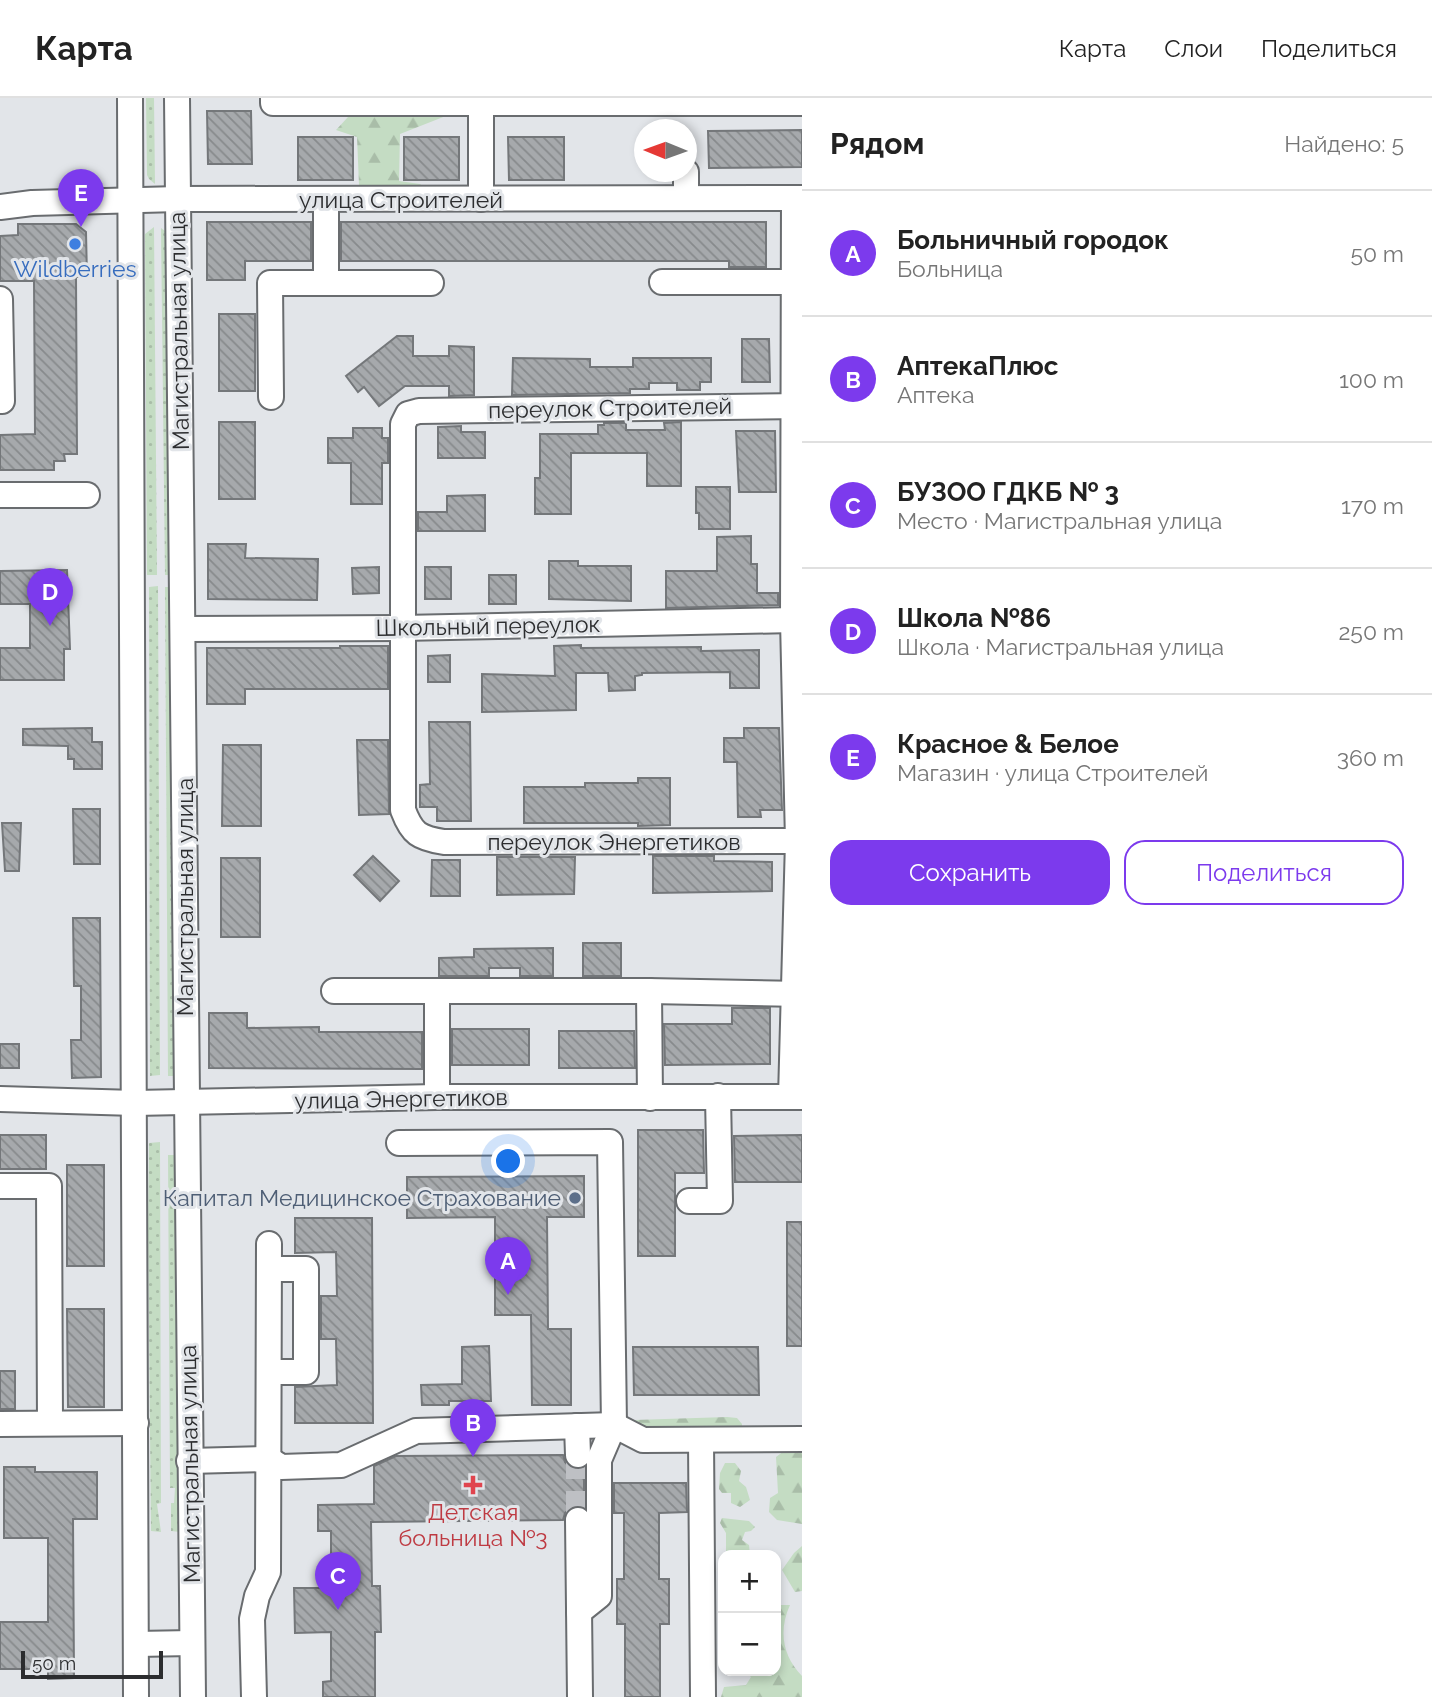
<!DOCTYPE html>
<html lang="ru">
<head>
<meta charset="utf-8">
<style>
  body { margin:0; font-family:Raleway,sans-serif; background:#f2f2f2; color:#222 }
  .controls { position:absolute; right:21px; bottom:21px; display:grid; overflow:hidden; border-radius:14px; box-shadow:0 4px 10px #0003 }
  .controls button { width:63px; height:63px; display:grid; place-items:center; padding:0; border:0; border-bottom:2px solid #e0e0e0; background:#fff; color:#222; font:35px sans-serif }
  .compass { position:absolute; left:634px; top:21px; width:63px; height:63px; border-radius:50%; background:#fff; box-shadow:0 4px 10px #0003; rotate:271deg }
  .scale { position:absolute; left:21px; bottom:18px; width:142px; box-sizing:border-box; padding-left:7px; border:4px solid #2c2d2f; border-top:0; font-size:19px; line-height:24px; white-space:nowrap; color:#2c2d2f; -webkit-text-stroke:5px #e2e5e9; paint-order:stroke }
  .you { position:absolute; left:509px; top:1064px; width:24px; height:24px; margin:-18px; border:5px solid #fff; border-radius:50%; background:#1a73e8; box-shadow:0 0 0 10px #1a73e833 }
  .badge { display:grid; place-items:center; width:46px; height:46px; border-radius:50%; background:#7c3aed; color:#fff; font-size:23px; font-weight:700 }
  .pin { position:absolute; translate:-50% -58px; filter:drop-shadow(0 2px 4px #0008) }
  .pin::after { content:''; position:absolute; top:37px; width:24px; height:21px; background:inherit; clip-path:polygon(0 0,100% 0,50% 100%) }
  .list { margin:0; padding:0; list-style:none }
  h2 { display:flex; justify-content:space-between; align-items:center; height:91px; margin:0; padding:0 28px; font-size:30px }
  h2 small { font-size:23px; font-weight:400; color:#767676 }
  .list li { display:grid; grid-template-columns:46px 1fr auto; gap:21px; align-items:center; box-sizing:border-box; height:126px; padding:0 28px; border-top:2px solid #e0e0e0 }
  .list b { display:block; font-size:26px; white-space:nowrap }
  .list p { margin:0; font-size:23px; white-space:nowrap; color:#767676 }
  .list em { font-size:23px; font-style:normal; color:#767676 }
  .actions { display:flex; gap:14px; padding:21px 28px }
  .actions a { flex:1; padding:16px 0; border:2px solid #7c3aed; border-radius:21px; text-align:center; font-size:24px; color:#7c3aed }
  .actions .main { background:#7c3aed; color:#fff }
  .map { position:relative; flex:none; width:802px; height:1599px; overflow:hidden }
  header { display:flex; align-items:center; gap:42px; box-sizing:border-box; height:98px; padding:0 35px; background:#fff; border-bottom:2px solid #e0e0e0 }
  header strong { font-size:33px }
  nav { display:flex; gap:38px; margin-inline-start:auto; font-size:24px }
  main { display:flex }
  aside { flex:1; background:#fff }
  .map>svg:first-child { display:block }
</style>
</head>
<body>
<header>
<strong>Карта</strong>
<nav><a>Карта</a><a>Слои</a><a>Поделиться</a></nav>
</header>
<main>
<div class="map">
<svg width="802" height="1599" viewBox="0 0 802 1599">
  <defs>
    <pattern id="grass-dots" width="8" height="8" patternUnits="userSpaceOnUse" patternTransform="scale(1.75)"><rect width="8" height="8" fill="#c4dcc3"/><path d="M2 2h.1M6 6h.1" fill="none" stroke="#a9bda8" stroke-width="1.8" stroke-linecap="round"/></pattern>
    <pattern id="forest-firs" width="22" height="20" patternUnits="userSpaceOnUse" patternTransform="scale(1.75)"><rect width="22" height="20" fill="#c4dcc3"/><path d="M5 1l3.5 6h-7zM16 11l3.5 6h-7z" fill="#a9bda8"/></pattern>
    <pattern id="building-back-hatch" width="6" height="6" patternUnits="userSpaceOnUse" patternTransform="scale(1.75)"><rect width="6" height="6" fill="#a6a9ac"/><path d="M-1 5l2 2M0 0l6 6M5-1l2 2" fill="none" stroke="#878a8c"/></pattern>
  </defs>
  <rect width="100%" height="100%" fill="#e2e5e9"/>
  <g fill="url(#grass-dots)">
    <path d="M146 0H154L155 86 149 81 147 77Z"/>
    <path d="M154 129 157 477H147L145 136Z"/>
    <path d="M161 130 169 136 171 477H165Z"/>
    <path d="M158 488 160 977 150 978 149 489Z"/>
    <path d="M165 489H172L176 978H168Z"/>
    <path d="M160 1044 161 1405 157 1406 161 1434 151 1433 148 1132 149 1045Z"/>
    <path d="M168 1057H177L180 1434 171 1433V1405H174L175 1390H170Z"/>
  </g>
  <g fill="url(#forest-firs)">
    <path d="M366 12 456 14 400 36 399 83 420 86 428 92 370 95 359 87 357 39 336 32 348 19Z"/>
    <path d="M727 1319 737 1320 742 1326V1333L644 1340 629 1326 634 1322Z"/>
    <path d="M802 1345V1426L777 1422 769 1414 770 1400 778 1395 776 1359 792 1347Z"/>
    <path d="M725 1365H735L741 1373 739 1383 746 1389 750 1402 740 1409 731 1405V1395H722L719 1391 720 1375Z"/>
    <path d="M722 1420 749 1423 755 1429 751 1433 745 1434 742 1442 749 1447 750 1457H736V1452L726 1453V1435L720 1425Z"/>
    <path d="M802 1448V1493L795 1494 782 1472 794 1455Z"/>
    <path d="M776 1507H790C778 1533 783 1559 802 1578V1599H721L724 1589 746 1587 751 1579 745 1573H776Z"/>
  </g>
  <g fill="url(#building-back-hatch)" stroke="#74777a" stroke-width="2">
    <path d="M207 13H251L252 66H208Z"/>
    <path d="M802 32V69L709 70 708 33Z"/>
    <rect x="298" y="39" width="55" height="43"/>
    <rect x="404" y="39" width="55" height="43"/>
    <path d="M508 39H564V82H509Z"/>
    <path d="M207 124H311V163H245V182H207Z"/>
    <path d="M341 124H766V169H729V163H341Z"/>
    <path d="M18 126H76L86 134 87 179H76L77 356H64L65 363H54V372H0V337L35 336 34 183H0V138L18 137Z"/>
    <rect x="219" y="216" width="36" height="77"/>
    <path d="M397 238H413V258H449V248L474 249V297L449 298V288H405L379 308 364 289 358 294 346 278Z"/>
    <path d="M742 241H769L770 284H742Z"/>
    <path d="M513 260 590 261V269H633V260H711V284H700V292H677V285H649V291H630V295L512 297Z"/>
    <rect x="219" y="324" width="36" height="77"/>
    <path d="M681 324V388H647V355H571V416H535V380H540V336H598V327H604V325H626V332H665L664 325Z"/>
    <path d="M461 328V334H485V360H438V329Z"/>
    <path d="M353 330H382V340H388V365H382V406H351V365H328V340H353Z"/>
    <path d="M736 333H775L776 394H739Z"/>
    <path d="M696 389H730V431H699V415H696Z"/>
    <path d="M485 397V433H418V414H447V398Z"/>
    <path d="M751 438V466H757V495H778V507L666 510V473H717V439Z"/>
    <path d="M208 446H246L245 460 318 461 317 502 208 501Z"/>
    <path d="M549 463H578V468H631V503L549 501Z"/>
    <path d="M379 469V495L353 496 352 470Z"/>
    <rect x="425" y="469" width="26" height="32"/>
    <path d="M67 472 70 551H64V582H0V550H30V506H0V473Z"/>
    <rect x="489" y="477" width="27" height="29"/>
    <path d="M581 547V550L701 549V553L759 552V590H730V574L642 575V577L635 578V592L609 593 608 575H576V612L482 614V576L555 578 554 548Z"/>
    <path d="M340 548H388V591H245V606H207V550H340Z"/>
    <path d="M450 557V584H428V558Z"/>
    <path d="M429 624H470L471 723H437V709H420V687L430 686Z"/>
    <path d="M92 630V644H102V671H74V661H68V648L23 647V631Z"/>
    <path d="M744 630H779L782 712H760L761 719H738L737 664H724V640H744Z"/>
    <path d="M357 642H388L389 716 359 717Z"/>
    <path d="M223 647H261V728H222Z"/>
    <path d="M638 680H670V727L638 728V725H524V689H585V685H638Z"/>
    <path d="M73 711H100V766H74Z"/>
    <path d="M2 725H21L19 773H5Z"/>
    <path d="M373 758 399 783 380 803 354 777Z"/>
    <path d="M653 758H714V763L772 764V793L653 795Z"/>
    <path d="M497 759H575L574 796 497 797Z"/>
    <rect x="221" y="760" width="39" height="79"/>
    <path d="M432 762H460V798H431Z"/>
    <path d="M73 820H100L101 979 72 980 71 942H81V888H74Z"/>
    <rect x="583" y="845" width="38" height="33"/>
    <path d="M553 850V878H520V870H489V878H439V860L474 859V851Z"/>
    <path d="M732 910H770V966L665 967 664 926H732Z"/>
    <path d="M209 915H247V930L319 929V934H422V971L209 970Z"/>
    <rect x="452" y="931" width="77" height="36"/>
    <path d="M559 933H634L635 970H559Z"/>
    <rect x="0" y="946" width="19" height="24"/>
    <path d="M638 1032H703L704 1075H675V1158H638Z"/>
    <rect x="0" y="1037" width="46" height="34"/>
    <path d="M802 1037V1084H735L734 1038Z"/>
    <rect x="67" y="1067" width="37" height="101"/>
    <path d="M584 1078V1119H547L548 1231H571V1307H532L531 1217H495V1119L407 1120V1079Z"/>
    <path d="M295 1120H372L373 1325H295V1289L337 1287 336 1241H321V1198H337L336 1154 295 1155Z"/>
    <rect x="787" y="1124" width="15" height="124"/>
    <path d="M67 1211H104V1309H68Z"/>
    <path d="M489 1248 491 1303H449V1307H422L421 1287 462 1286V1249Z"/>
    <path d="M633 1249H758L759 1297H634Z"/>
    <rect x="0" y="1273" width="15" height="38"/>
    <path d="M563 1357 565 1364 570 1370 578 1372 584 1370V1409L577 1407 570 1410 565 1415 563 1422 371 1424 372 1488H380L381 1534H375V1599H323V1584L331 1583V1534L295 1535 294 1490H331V1433H318V1407L374 1406V1368L396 1358Z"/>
    <path d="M4 1369H35V1374H97V1421H73L74 1580 48 1581V1571H0V1524H48V1440H4Z"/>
    <path d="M614 1385H686L687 1414 659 1415V1481H669V1526H660V1599H625V1526H617V1481H624V1415H614Z"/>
  </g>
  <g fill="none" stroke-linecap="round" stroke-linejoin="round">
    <path stroke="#bec0c4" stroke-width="24" stroke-dasharray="24 12" stroke-linecap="butt" d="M578 1357V1422"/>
    <defs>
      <g id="minor">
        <path d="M130 0 136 1599"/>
        <path d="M177 0 193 1599"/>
        <path d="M273 0V5H802"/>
        <path d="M481 6V101"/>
        <path d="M686 100V74"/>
        <path d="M0 109 32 105 178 101 802 100"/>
        <path d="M662 184H802"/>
        <path d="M326 185V103"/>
        <path d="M0 201 2 303H0"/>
        <path d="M271 299 270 185H431"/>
        <path d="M802 308 419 313 408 316 403 326V712C412 736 419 740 444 744L802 743"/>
        <path d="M0 397H87"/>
        <path d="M183 531 402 530 793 522"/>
        <path d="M334 893H649L802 896"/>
        <path d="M437 893V999"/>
        <path d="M649 893 650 1000"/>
        <path d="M791 999 798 743 793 522 794 100"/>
        <path d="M0 1001 135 1005 437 999H802"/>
        <path d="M399 1045 610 1044 614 1327 599 1362V1498L579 1514"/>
        <path d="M0 1088H49L50 1325"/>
        <path d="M689 1103H720L718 998"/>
        <path d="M269 1274H306V1171H269"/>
        <path d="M0 1326 136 1325"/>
        <path d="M577 1328 578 1357"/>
        <path d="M701 1342 703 1599"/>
        <path d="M189 1363 269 1361 281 1369 341 1367 416 1333 614 1327 643 1342 802 1341"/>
        <path d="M578 1422 580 1599"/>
        <path d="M136 1546 192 1545"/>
        <path d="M254 1599 252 1521 257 1498 268 1474 269 1146"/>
      </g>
    </defs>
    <use href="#minor" stroke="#696c6f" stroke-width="28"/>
    <use href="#minor" stroke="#fff" stroke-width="24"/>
  </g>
  <circle fill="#3f7fe0" stroke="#e2e5e9" stroke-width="2.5" cx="75" cy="146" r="7"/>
  <circle fill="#5c6f8a" stroke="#e2e5e9" stroke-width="2.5" cx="575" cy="1100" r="7"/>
  <path fill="#e0444e" stroke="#e2e5e9" stroke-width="2.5" d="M469.5 1376.5h7v7h7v7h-7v7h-7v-7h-7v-7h7z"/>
  <g text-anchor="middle" stroke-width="6" stroke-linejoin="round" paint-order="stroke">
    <g font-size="23" fill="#2c2d2f" stroke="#e2e5e9">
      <text x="401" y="110">улица Строителей</text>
      <text transform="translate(179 233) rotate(-91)" y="8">Магистральная улица</text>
      <text transform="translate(610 310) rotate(-1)" y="8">переулок Строителей</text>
      <text transform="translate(488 528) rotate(-1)" y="8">Школьный переулок</text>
      <text x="614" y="752">переулок Энергетиков</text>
      <text transform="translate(185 799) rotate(-90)" y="8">Магистральная улица</text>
      <text transform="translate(401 1001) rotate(-1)" y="8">улица Энергетиков</text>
      <text transform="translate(190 1366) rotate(-91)" y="8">Магистральная улица</text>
    </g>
    <g font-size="23" fill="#366cbe" stroke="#e2e5e9">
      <text x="75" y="179">Wildberries</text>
    </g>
    <g font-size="23" fill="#4e5e75" stroke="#e2e5e9" text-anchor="end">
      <text x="561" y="1108">Капитал Медицинское Страхование</text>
    </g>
    <g font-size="23" fill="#be3a42" stroke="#e2e5e9">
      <text x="473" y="1422">Детская<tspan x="473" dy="26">больница №3</tspan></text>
    </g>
  </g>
</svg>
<div class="controls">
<button>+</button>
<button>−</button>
</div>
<svg class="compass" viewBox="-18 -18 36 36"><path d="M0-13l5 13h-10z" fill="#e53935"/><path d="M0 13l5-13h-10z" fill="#767676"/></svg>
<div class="scale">50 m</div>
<div class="you"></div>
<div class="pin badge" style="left:508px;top:1197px">A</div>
<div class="pin badge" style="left:473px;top:1359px">B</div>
<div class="pin badge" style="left:338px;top:1512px">C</div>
<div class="pin badge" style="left:50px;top:528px">D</div>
<div class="pin badge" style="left:81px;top:129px">E</div>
</div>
<aside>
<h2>Рядом<small>Найдено: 5</small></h2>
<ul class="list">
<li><span class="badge">A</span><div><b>Больничный городок</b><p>Больница</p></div><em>50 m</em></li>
<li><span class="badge">B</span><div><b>АптекаПлюс</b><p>Аптека</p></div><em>100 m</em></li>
<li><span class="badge">C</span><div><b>БУЗОО ГДКБ № 3</b><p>Место · Магистральная улица</p></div><em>170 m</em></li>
<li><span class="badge">D</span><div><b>Школа №86</b><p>Школа · Магистральная улица</p></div><em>250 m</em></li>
<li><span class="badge">E</span><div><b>Красное &amp; Белое</b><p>Магазин · улица Строителей</p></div><em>360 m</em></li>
</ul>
<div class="actions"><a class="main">Сохранить</a><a>Поделиться</a></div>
</aside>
</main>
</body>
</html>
